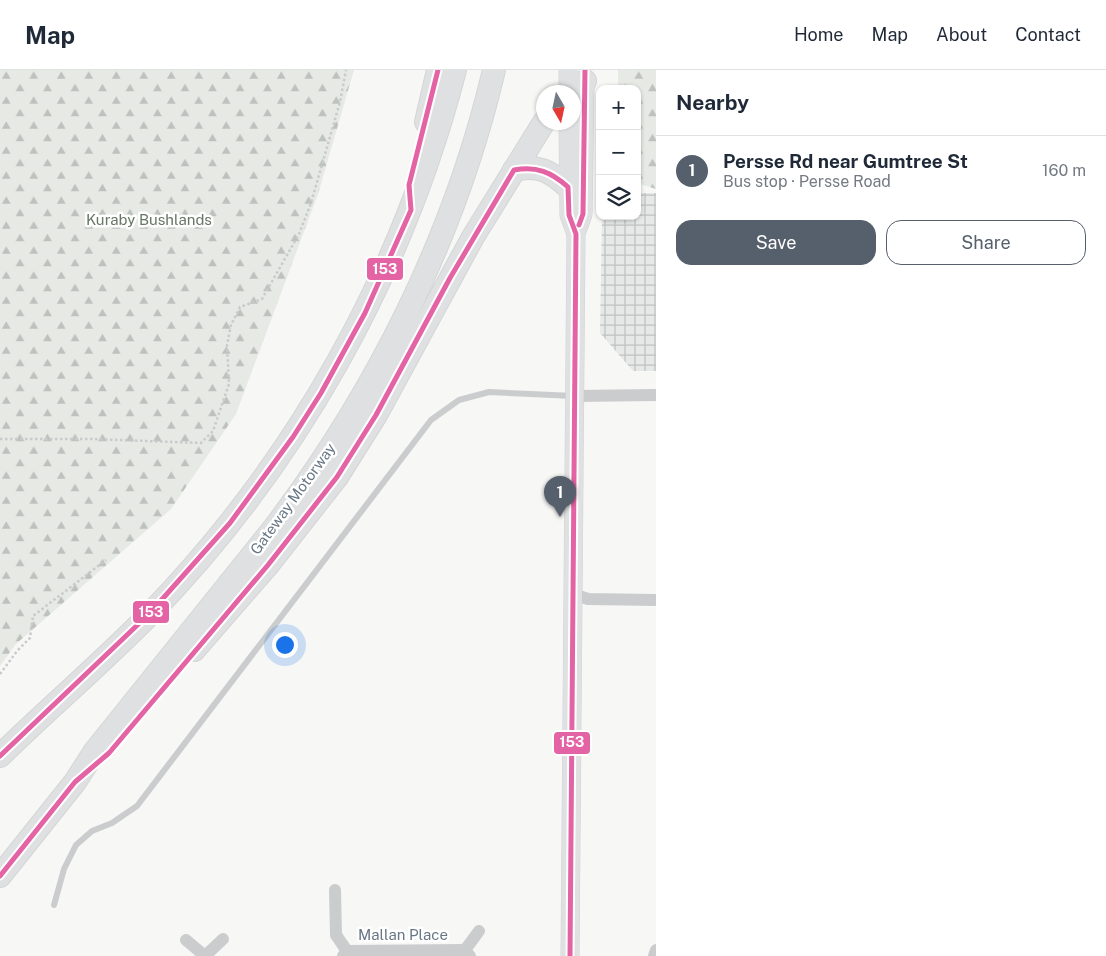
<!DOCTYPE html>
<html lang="en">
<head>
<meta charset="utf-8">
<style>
  body { margin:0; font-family:"Public Sans",sans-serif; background:#f2f2f3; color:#1f2937 }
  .controls { position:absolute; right:15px; top:15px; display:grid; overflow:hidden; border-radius:10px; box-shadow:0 1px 4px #0004 }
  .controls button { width:45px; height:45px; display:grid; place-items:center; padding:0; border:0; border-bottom:1px solid #e0e1e3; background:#fff; color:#1f2937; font:25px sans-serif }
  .compass { position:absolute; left:536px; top:15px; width:45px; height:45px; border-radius:50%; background:#fff; box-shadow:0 1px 4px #0004; rotate:171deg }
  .you { position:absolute; left:284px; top:574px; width:18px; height:18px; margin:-12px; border:4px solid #fff; border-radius:50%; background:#1a73e8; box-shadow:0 0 0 8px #1a73e833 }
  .badge { display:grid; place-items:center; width:32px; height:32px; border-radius:50%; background:#56606c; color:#fff; font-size:16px; font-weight:700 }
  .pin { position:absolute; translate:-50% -41px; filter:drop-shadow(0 1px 2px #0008) }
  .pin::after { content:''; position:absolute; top:26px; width:18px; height:15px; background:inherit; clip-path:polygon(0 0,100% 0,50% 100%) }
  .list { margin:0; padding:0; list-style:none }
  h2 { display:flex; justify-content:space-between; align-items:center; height:65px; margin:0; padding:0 20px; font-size:21px }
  h2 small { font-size:16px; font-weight:400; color:#747a83 }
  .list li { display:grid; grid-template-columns:32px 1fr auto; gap:15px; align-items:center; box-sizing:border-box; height:70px; padding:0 20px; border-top:1px solid #e0e1e3 }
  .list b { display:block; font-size:19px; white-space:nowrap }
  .list p { margin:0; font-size:16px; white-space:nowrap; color:#747a83 }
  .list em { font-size:16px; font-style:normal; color:#747a83 }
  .actions { display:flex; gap:10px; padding:15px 20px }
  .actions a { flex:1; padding:11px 0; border:1px solid #56606c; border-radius:15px; text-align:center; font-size:18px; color:#56606c }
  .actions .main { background:#56606c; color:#fff }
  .icon { flex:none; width:28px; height:28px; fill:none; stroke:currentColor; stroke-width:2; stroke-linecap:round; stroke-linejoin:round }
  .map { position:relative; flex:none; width:656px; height:886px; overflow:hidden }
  header { display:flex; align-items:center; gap:30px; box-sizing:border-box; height:70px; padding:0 25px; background:#fff; border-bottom:1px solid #e0e1e3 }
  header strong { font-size:24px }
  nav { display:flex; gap:28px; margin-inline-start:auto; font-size:18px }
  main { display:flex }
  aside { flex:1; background:#fff }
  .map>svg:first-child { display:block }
</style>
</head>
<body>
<header>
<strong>Map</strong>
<nav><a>Home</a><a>Map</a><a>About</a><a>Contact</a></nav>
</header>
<main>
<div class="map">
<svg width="656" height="886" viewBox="0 0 656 886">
  <defs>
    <pattern id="industrial-grid" width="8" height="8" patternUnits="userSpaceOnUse" patternTransform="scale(1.25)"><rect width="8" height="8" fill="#e7e9e8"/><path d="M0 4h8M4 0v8" fill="none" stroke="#bfc2c2"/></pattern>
    <pattern id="forest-firs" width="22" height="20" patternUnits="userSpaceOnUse" patternTransform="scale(1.25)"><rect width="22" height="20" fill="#e6e9e4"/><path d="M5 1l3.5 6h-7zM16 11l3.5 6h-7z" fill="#bec2be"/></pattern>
  </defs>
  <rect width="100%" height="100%" fill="#f7f7f6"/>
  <path fill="url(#industrial-grid)" d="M637 123H656V301H633L600 263 602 146H637Z"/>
  <g fill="url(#forest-firs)">
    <path d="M0 0H354L318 124 236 344 171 439 16 574 0 596Z"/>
    <path d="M618 0H656V119L637 113V19H618Z"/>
  </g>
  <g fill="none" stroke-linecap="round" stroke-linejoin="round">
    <defs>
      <g id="secondary">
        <path d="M568 22V0"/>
        <path d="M568 52 569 145 576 164"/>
        <path d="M570 886 576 164 583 144 585 10"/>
      </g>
      <g id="highway">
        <path d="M574 30 585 11"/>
        <path d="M426 52 438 0"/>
        <path d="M514 100C538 94 550 101 568 117"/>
        <path d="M194 580 268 495 337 407 376 345 473 167 544 52"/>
        <path d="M0 686C49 638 102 593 150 544 297 392 402 205 455 0"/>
        <path d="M0 806 75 712 95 681 274 458C377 322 455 166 494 0"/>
      </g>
    </defs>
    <use href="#secondary" stroke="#d3d3d4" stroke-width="19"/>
    <use href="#highway" stroke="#d4d5d5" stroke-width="24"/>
    <g stroke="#c9cacb" stroke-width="2.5" stroke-dasharray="2.5 2.5" stroke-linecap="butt">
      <path d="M0 369H92L201 373 213 361 229 314 227 275 231 255 240 237 262 229 299 164 311 133 340 32 346 0"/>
      <path d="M0 604 17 581 30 568 33 546 106 490"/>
    </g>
    <path stroke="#cbcccd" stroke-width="6" d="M54 835 64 799 76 775 92 761 112 753 137 736 431 350 459 330 489 322 574 326"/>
    <g stroke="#cbcccd" stroke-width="12">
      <path d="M575 326 656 325"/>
      <path d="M573 524 588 529 656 530"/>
      <path d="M335 820 336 865 347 881"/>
      <path d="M186 870 205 886"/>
      <path d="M205 886 223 869"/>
      <path d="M343 886 347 881 465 880"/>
      <path d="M470 886 465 880 479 861"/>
      <path d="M654 886 656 880"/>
    </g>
    <use href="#secondary" stroke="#dfe0e1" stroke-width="18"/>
    <use href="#highway" stroke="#dfe0e1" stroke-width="22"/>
    <defs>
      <g id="bus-1">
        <path d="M579 155 583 144 585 0"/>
        <path d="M0 686 149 544 230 453 293 367 321 323 365 243 411 140 409 115 438 0"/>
        <path d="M0 806 75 712 109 683 268 495 337 407 376 345 450 208 514 100C537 96 551 102 568 117L569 145 576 164 570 886"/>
      </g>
    </defs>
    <use href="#bus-1" stroke="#fff" stroke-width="9"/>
    <use href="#bus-1" stroke="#e463a4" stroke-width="5"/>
  </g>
  <g text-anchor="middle" stroke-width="5" stroke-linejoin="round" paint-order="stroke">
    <g font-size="15" fill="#667763" stroke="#fff">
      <text x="149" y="155">Kuraby Bushlands</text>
    </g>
    <g font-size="15" fill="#687785" stroke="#fff">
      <text transform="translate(293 429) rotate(-54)" y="5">Gateway Motorway</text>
      <text x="403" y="870">Mallan Place</text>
    </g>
  </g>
  <g stroke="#fff" stroke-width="2">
    <rect x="366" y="187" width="38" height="24" rx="5" fill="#e463a4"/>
    <rect x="132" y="530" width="38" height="24" rx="5" fill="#e463a4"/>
    <rect x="553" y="661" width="38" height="24" rx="5" fill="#e463a4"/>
  </g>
  <g font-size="14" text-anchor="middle" font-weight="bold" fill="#fff">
    <text x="385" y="204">153</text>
    <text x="151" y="547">153</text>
    <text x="572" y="677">153</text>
  </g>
</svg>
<div class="controls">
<button>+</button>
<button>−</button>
<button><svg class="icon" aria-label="layers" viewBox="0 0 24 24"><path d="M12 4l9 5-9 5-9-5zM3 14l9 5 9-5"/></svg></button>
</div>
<svg class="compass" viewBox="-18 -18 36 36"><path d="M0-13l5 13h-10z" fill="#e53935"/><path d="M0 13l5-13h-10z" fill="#747a83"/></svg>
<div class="you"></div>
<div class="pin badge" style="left:560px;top:447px">1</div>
</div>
<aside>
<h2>Nearby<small></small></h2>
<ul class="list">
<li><span class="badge">1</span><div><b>Persse Rd near Gumtree St</b><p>Bus stop · Persse Road</p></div><em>160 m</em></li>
</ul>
<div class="actions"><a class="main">Save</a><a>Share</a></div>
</aside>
</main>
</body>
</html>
